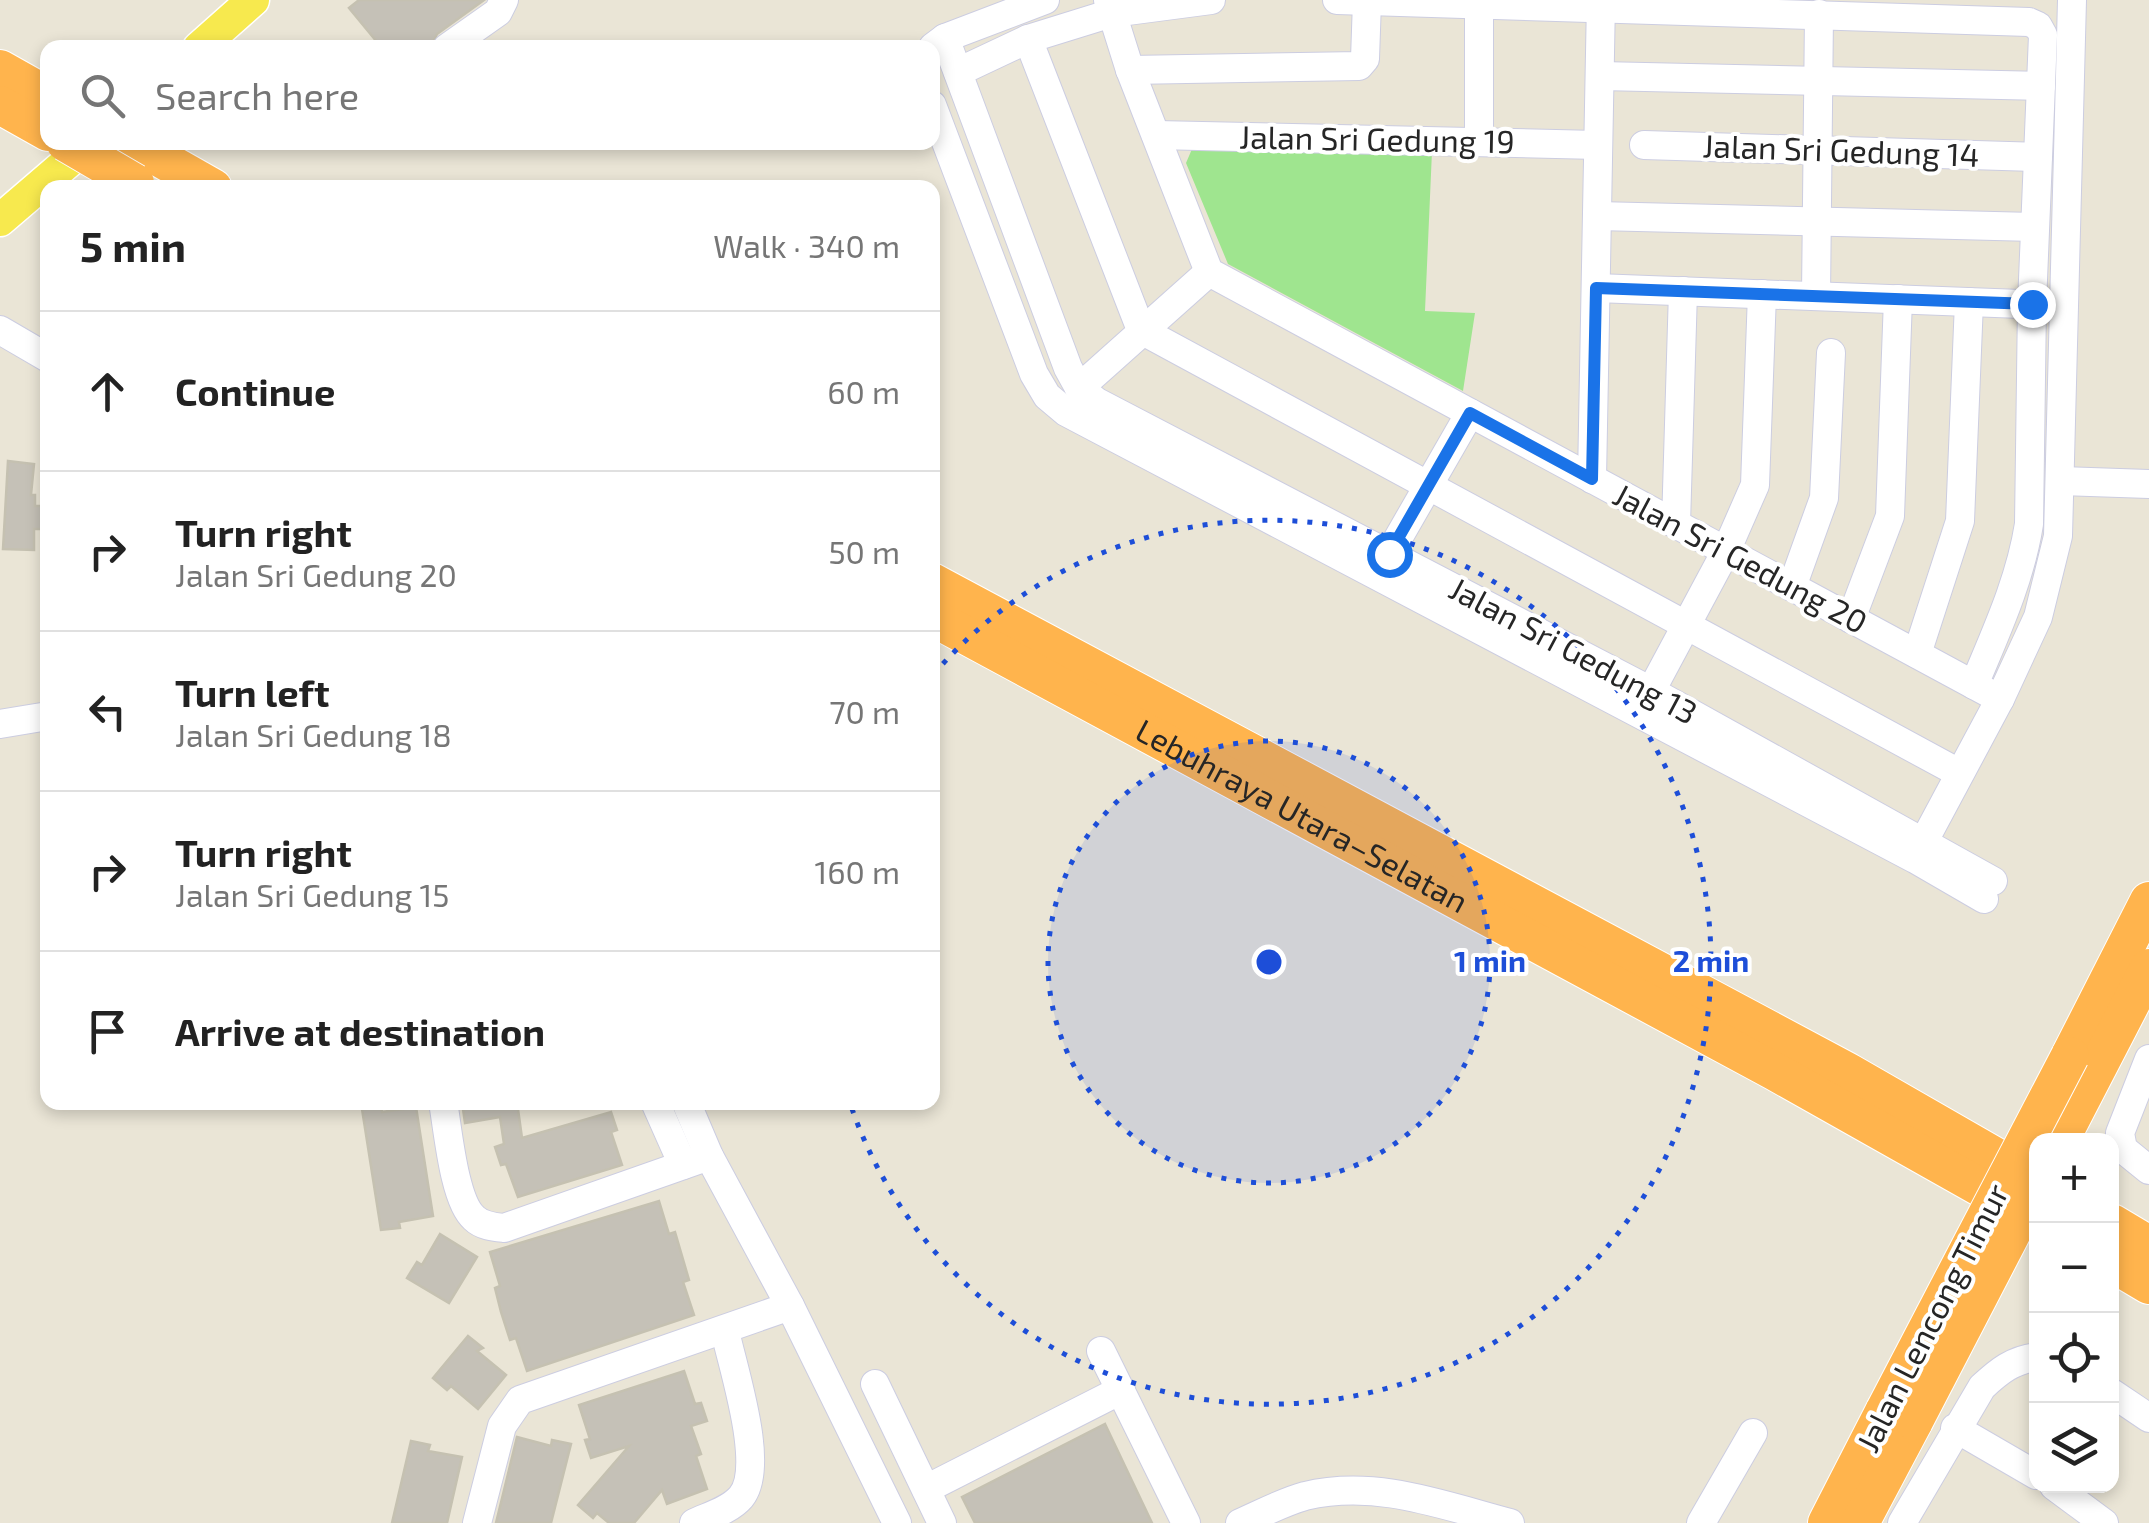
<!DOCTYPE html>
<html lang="en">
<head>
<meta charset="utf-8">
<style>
  body { margin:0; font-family:"Exo 2",sans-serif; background:#f2f2f2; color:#222 }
  .controls { position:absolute; right:30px; bottom:30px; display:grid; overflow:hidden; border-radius:20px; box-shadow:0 5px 15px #0003 }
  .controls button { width:90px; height:90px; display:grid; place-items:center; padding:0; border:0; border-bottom:2px solid #e0e0e0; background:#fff; color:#222; font:50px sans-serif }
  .stop { position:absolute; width:30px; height:30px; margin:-22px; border:8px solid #1a73e8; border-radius:50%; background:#fff }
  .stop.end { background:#1a73e8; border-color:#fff; box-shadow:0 2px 10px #0008 }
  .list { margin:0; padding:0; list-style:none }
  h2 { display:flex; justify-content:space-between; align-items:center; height:130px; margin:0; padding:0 40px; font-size:42px }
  h2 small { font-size:32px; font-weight:400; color:#767676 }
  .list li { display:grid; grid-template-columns:65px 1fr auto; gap:30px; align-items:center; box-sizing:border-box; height:160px; padding:0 40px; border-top:2px solid #e0e0e0 }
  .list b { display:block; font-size:38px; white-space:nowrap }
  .list p { margin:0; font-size:32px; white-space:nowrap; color:#767676 }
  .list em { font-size:32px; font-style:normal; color:#767676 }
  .icon { flex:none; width:55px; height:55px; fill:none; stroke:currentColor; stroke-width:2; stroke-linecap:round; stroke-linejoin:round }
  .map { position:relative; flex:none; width:2149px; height:1523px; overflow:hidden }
  .search { position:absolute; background:#fff; box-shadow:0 5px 15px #0003; left:40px; top:40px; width:900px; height:110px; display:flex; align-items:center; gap:25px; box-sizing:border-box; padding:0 35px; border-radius:20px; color:#767676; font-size:38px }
  .panel { position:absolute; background:#fff; box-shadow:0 5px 15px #0003; left:40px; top:180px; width:900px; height:930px; border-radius:20px }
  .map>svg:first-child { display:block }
</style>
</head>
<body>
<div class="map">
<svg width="2149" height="1523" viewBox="0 0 2149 1523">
  <rect width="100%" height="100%" fill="#eae5d6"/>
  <path fill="#9fe58f" d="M1192 149 1432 151 1425 311 1475 313 1463 391 1228 264 1186 163Z"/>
  <g fill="#c5c1b7" stroke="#c5c1b1" stroke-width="2.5">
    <path d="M359 0H484L437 34 430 48H382L349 8Z"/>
    <path d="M8 461 34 464 31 495H35V506H44V529H34V550L3 549Z"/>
    <path d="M462 1102H517L522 1138 611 1112 617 1130 611 1132 622 1165 518 1197 506 1164 501 1165 495 1147 504 1144 500 1117 465 1123Z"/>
    <path d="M381 1106 382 1112 416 1107 433 1216 399 1222 400 1228 381 1230 362 1109Z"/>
    <path d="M659 1201 669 1234 675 1232 689 1280 683 1282 694 1315 527 1371 516 1338 510 1340 501 1312 495 1288 500 1286 490 1252Z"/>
    <path d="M440 1234 477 1257 449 1303 407 1278 417 1262 422 1265Z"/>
    <path d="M468 1336 483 1348 477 1351 506 1375 478 1409 451 1386 447 1390 433 1378Z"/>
    <path d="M684 1371 695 1404 701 1403 707 1421 691 1426 701 1454 696 1456 707 1489 667 1504 662 1490 634 1523H609L597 1513 593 1518 578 1505 629 1446 591 1458 585 1440 590 1439 579 1405Z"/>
    <path d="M1105 1424 1152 1523H975L962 1497Z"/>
    <path d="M517 1437 551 1446 552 1440 571 1444 551 1523H496Z"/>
    <path d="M411 1441 430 1445 428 1451 462 1457 447 1523H392Z"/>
  </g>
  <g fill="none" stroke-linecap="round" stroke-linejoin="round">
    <defs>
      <g id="minor">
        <path d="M1108 0 1130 70 1209 272 2000 699"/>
        <path d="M1337 0 2029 22 2038 26 2043 35 2032 304 2029 524C2020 581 1996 632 1974 685"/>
        <path d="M945 38 1068 368 1079 388 1097 402 1651 691 1993 881"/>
        <path d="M1028 39 1141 330 1959 773"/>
        <path d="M933 47 945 38 1045 0"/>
        <path d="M447 48 498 12 504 0"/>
        <path d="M1130 70 1359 66 1365 59 1367 1"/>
        <path d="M958 72 1028 39 1112 13 1211 0"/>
        <path d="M1600 76 2041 86"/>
        <path d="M932 105 1034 374 1047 396 1066 412 1915 859 1984 899"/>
        <path d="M1156 135 1598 145"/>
        <path d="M1479 142V3"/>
        <path d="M1644 145 2038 157"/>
        <path d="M1597 216 2035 227"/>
        <path d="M1596 288 2048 305"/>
        <path d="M1816 296 1819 14"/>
        <path d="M0 330 48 358"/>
        <path d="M1079 388 1209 272"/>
        <path d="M1592 479 1601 0"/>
        <path d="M2061 481 2149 484"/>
        <path d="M1676 524 1683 291"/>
        <path d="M1389 554 1470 413"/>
        <path d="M1792 587 1824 498 1831 353"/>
        <path d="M1851 619 1890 516 1898 299"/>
        <path d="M1917 654 1960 521 1969 302"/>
        <path d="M1651 691 1726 551 1755 485 1762 294"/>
        <path d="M0 724 48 716"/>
        <path d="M1916 856 2000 699 2038 617 2058 536 2072 0"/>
        <path d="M2149 1059 2120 1133 2123 1149 2149 1170"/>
        <path d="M443 1102C448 1130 454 1201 474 1218 482 1226 494 1227 504 1228L709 1156"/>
        <path d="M655 1102 683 1165"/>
        <path d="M686 1102 709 1156 790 1306 897 1523"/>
        <path d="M1101 1351 1186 1523"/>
        <path d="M875 1384 942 1523"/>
        <path d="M2112 1393 2149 1418"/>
        <path d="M1955 1428 2036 1475"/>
        <path d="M2054 1486 2104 1523"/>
        <path d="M926 1489 1121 1390"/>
        <path d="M477 1523 502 1426 520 1400 790 1306"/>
        <path d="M694 1523C709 1516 730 1510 741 1497 766 1467 733 1369 725 1331"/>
        <path d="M1240 1523C1261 1514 1283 1502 1305 1496 1376 1479 1442 1505 1510 1523"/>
        <path d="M1701 1523 1753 1433"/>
        <path d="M1902 1523 1982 1387C1999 1371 2013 1360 2036 1357"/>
      </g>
      <g id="major">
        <path d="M199 48 253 0"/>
        <path d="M0 220 91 142"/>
      </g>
      <g id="highway">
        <path d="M0 69 48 96"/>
        <path d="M0 105 48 132"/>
        <path d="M132 142 213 188"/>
        <path d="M932 582 1848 1072 2036 1180"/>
        <path id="s1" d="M932 617 1774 1071 2026 1213"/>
        <path d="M2070 1056 2149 901"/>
        <path d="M2060 1140 2149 968"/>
        <path d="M2112 1223 2149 1245"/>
        <path d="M2112 1263 2149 1285"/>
        <path d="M1827 1523 1885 1410"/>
        <path d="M1860 1523 1914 1421"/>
      </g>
    </defs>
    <use href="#minor" stroke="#cccde1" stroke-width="30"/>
    <use href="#major" stroke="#fff" stroke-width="35"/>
    <use href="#highway" stroke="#fff" stroke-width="40"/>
    <use href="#minor" stroke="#fff" stroke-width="28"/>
    <use href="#major" stroke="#f7e94e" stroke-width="32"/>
    <use href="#highway" stroke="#ffb44d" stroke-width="38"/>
    <defs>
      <g id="highway-bridge">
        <path d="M65 142 135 183"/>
        <path d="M1885 1410 2070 1056"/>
        <path d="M1914 1421 2036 1186"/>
      </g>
    </defs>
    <use href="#highway-bridge" stroke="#fff" stroke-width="40" stroke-linecap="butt"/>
    <use href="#highway-bridge" stroke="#ffb44d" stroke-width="38"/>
  </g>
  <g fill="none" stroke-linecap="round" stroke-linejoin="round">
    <path stroke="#1a73e8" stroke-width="12" d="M1389 554 1470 413 1592 479 1596 288 2032 304"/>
  </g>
  <circle cx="1269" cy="962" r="221" fill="#1d4ed8" fill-opacity=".12"/>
  <g fill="none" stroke="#1d4ed8" stroke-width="5" stroke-dasharray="5 10">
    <circle cx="1269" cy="962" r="221"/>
    <path d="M933 675A442 442 0 1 1 851 1106"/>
  </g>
  <g text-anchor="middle" stroke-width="8" stroke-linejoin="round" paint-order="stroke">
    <g font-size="32" fill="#262626" stroke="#fff">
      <text transform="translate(1377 140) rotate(1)" y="11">Jalan Sri Gedung 19</text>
      <text transform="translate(1841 151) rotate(2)" y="11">Jalan Sri Gedung 14</text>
      <text transform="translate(1740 559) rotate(28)" y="11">Jalan Sri Gedung 20</text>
      <text transform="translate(1573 651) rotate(28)" y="11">Jalan Sri Gedung 13</text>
      <text dy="11" stroke="none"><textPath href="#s1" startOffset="420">Lebuhraya Utara–Selatan</textPath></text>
      <text transform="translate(1933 1318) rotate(-63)" y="11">Jalan Lencong Timur</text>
    </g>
  </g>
  <circle cx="1269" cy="962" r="15" fill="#1d4ed8" stroke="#fff" stroke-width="5"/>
  <g font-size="30" text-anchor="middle" font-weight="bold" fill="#1d4ed8" stroke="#fff" stroke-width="8" stroke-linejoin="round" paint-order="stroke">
    <text x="1490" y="972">1 min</text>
    <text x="1711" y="972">2 min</text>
  </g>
</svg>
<div class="controls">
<button>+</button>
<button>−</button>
<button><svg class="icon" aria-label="locate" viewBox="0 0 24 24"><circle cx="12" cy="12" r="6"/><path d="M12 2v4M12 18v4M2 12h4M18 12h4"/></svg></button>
<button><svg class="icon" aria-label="layers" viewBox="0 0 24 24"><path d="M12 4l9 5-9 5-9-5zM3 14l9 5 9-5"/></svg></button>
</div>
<div class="stop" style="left:1389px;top:554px"></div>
<div class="stop end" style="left:2032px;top:304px"></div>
<div class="search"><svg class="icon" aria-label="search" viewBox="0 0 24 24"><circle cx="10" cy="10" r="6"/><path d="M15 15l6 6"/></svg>Search here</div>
<section class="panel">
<h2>5 min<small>Walk · 340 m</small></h2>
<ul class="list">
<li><svg class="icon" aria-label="ahead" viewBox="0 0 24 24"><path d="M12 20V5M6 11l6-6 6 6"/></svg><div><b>Continue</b></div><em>60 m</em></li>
<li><svg class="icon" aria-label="right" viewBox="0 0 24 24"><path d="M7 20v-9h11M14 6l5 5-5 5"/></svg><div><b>Turn right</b><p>Jalan Sri Gedung 20</p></div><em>50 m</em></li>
<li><svg class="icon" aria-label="left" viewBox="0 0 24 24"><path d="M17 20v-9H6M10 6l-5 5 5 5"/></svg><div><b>Turn left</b><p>Jalan Sri Gedung 18</p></div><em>70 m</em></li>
<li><svg class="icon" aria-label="right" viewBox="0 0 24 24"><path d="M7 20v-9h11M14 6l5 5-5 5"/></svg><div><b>Turn right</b><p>Jalan Sri Gedung 15</p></div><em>160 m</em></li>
<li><svg class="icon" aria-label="arrive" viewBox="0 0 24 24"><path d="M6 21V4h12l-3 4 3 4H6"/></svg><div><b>Arrive at destination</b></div></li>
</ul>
</section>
</div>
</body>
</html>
